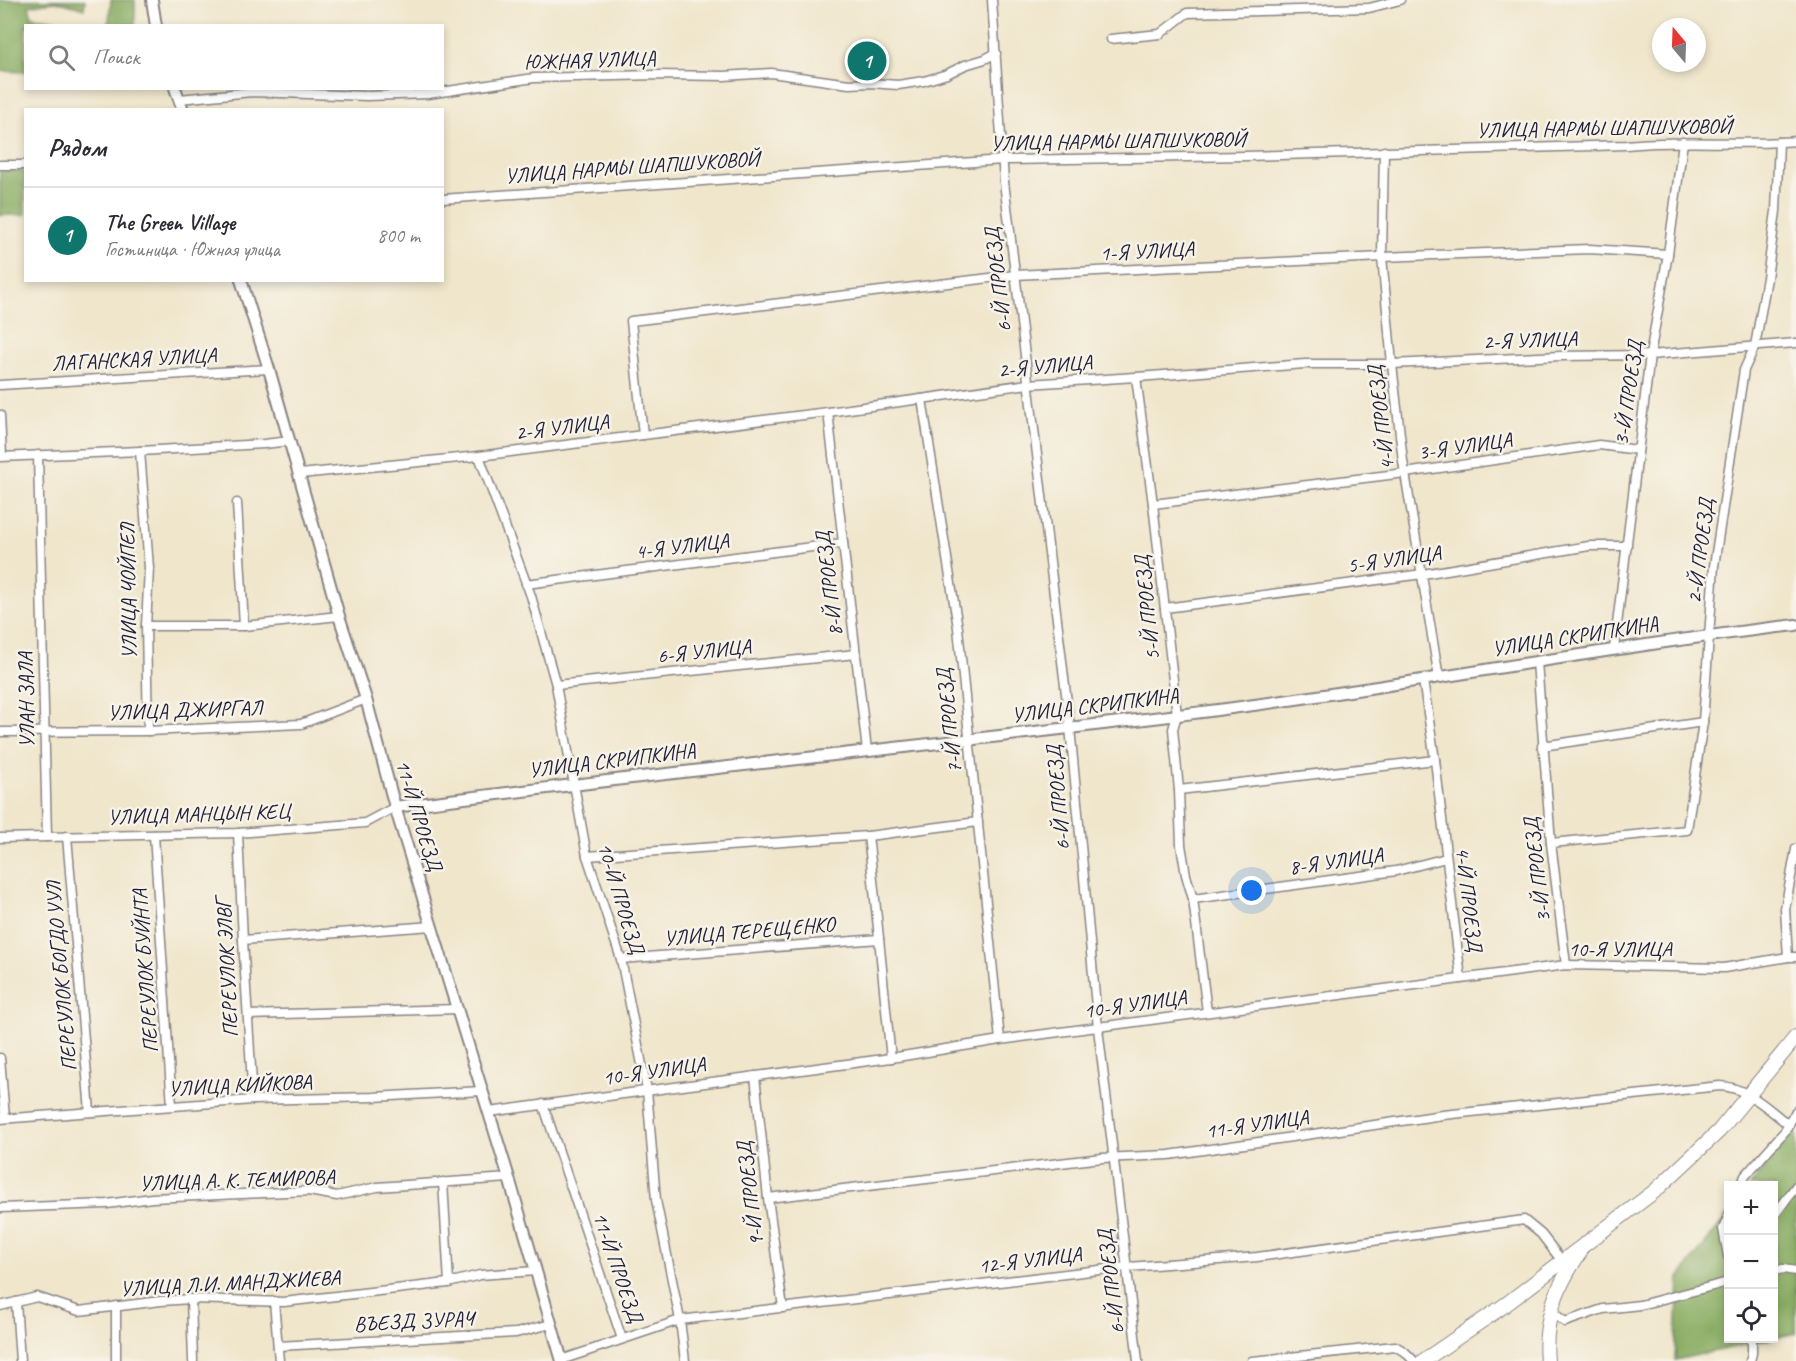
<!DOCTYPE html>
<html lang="ru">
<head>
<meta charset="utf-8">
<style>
  body { margin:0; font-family:Caveat,sans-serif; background:#f2f2f3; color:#2b2b33 }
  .controls { position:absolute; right:18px; bottom:18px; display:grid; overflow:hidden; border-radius:0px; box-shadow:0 3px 9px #0003 }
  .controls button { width:54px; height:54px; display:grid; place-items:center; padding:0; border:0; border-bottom:2px solid #e1e1e2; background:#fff; color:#2b2b33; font:30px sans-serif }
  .compass { position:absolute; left:1652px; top:18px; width:54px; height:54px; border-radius:50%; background:#fff; box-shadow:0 3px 9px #0003; rotate:341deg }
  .you { position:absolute; left:1252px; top:891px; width:21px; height:21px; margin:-15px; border:4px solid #fff; border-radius:50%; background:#1a73e8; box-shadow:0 0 0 9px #1a73e833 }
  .badge { display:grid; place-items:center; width:39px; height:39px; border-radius:50%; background:#0f766e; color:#fff; font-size:20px; font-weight:700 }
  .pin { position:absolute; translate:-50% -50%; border:3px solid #fff; box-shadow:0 2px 6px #0006 }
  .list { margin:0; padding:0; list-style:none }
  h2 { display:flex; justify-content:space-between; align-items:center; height:78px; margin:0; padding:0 24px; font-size:26px }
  h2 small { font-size:20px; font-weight:400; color:#7c7c81 }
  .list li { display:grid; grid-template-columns:39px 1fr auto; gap:18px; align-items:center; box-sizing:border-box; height:96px; padding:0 24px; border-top:2px solid #e1e1e2 }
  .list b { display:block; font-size:22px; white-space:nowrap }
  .list p { margin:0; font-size:20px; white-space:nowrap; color:#7c7c81 }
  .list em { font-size:20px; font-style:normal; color:#7c7c81 }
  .icon { flex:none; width:33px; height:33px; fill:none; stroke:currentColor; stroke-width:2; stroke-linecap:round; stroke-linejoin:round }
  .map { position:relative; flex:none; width:1796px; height:1361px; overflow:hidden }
  .search { position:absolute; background:#fff; box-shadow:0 3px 9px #0003; left:24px; top:24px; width:420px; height:66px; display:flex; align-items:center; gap:15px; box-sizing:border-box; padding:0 21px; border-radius:0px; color:#7c7c81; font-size:22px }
  .panel { position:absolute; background:#fff; box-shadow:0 3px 9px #0003; left:24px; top:108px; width:420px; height:174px; border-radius:0px }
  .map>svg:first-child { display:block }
</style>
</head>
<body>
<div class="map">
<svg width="1796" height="1361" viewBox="0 0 1796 1361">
  <rect width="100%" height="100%" fill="#f7f3e8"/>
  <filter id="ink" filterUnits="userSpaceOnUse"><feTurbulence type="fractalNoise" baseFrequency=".0167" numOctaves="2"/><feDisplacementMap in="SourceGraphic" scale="12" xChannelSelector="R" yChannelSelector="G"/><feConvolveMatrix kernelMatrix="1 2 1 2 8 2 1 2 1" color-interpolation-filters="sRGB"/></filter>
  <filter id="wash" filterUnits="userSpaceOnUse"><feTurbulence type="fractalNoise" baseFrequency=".008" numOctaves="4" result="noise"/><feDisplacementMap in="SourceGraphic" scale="24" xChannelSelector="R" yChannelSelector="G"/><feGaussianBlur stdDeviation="1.35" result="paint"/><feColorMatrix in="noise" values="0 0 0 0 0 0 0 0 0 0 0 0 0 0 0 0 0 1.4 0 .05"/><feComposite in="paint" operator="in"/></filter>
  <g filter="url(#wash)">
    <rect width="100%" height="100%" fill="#f0e6cc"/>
    <g fill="#85aa5f" stroke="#54664d" stroke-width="1.5">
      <path d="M0 0H85L84 9C60 1 55 0 29 6L32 17 49 19 70 25 26 26 25 72 0 71Z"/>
      <path d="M111 0H135V25H106L109 21Z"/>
      <rect x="0" y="171" width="25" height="44"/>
      <path d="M1796 1126V1333L1774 1338V1186H1750Z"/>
      <path d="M1728 1214V1338L1771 1339 1675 1360 1679 1278Z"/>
    </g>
  </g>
  <g filter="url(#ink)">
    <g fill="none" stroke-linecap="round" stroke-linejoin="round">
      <defs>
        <g id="minor">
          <path d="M992 0 1004 182 1070 727 1098 1028 1138 1361"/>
          <path d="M1111 39 1160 34 1187 13 1369 8 1400 0"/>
          <path d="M179 99 252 92 367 96 428 94 534 78 656 75 724 76 771 73 849 84 871 83 898 85 924 81 947 74 965 65 985 59 996 53"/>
          <path d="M1384 151 1382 257 1392 364 1403 461 1439 678"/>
          <path d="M0 165H26"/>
          <path d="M442 199 1003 160 1247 156 1626 145C1682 139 1739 146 1796 141"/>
          <path d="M1136 377 1153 504 1177 715 1173 729 1179 790 1181 845 1186 875 1193 899 1207 1012"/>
          <path d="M0 385 269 369"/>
          <path d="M922 399 958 628 1000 1040"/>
          <path d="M828 412 867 751"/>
          <path d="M0 415 2 456"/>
          <path d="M643 435 631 321 1015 275 1382 257 1589 249 1668 254"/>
          <path d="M140 451 149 568 146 626 148 731"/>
          <path d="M38 455 47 837"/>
          <path d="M479 456 531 596 556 685 587 856 621 959 647 1090 656 1200 680 1320 685 1361"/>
          <path d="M0 457 140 451 264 444 290 441"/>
          <path d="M300 474 479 456 643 435 828 412 1028 384 1151 376 1305 364H1392L1561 356 1650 355 1796 343"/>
          <path d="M237 503 244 626"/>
          <path d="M1153 504 1405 473 1599 445 1638 450"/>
          <path d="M526 584 843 543"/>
          <path d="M1165 608 1423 574 1589 546H1627"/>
          <path d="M146 626H244L339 616"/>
          <path d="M1614 649 1650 355 1668 254 1683 142"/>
          <path d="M1537 662 1551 843 1566 965"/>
          <path d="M1423 680 1435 760 1461 979"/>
          <path d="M556 685 856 654"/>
          <path d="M0 732 148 731 301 724 366 699"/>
          <path d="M1542 746 1703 722"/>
          <path d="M1179 790 1435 760"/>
          <path d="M238 833 243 940 253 1100"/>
          <path d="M154 835 172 1106"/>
          <path d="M67 836 90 1112"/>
          <path d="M868 836C877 910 883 984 891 1058"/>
          <path d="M0 838 238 833 365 823 395 807"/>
          <path d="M1551 843 1687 830 1703 722 1714 566 1744 370 1755 346 1767 278 1776 211 1779 142"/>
          <path d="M587 856 868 836 978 822"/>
          <path d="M1193 899 1396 871 1446 858"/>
          <path d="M243 940 432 926"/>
          <path d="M1788 957 1785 909 1796 849"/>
          <path d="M621 959 879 939"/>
          <path d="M248 1015 458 1009"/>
          <path d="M0 1058 5 1118"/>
          <path d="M755 1076 768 1198 783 1308"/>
          <path d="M543 1104 622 1339"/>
          <path d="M489 1112 891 1058 1000 1040 1566 965 1724 968 1788 957H1796"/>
          <path d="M0 1119 253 1100 373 1097 482 1091"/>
          <path d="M443 1182 449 1283"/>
          <path d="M1741 1186 1745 1176 1785 1131 1796 1111"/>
          <path d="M768 1198 1102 1158 1169 1155 1443 1115 1720 1086C1747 1087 1768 1109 1789 1125"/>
          <path d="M0 1208 107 1204 152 1198 309 1191 337 1196 377 1187 509 1178"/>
          <path d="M1774 1216 1796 1186"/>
          <path d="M1728 1217 1723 1229 1728 1256"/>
          <path d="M1774 1271 1783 1269 1796 1271"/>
          <path d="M191 1299 193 1361"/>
          <path d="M274 1301 279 1361"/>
          <path d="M16 1302 20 1361"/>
          <path d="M0 1306 37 1297 79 1311 161 1301 191 1299 284 1302 448 1283 480 1275 536 1271"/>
          <path d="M116 1306V1361"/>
          <path d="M1551 1311 1565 1322 1603 1309 1640 1305 1728 1282"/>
          <path d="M278 1346 516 1333 551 1324"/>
          <path d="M561 1360 680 1320 1116 1268 1257 1257 1524 1220 1541 1234 1562 1261"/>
          <path d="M1252 1361 1395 1346 1405 1352 1414 1361"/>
          <path d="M1750 1361 1752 1353V1338"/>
        </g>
        <g id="tertiary">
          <path d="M152 0 156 26"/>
          <path d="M175 88 183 110"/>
          <path d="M241 280 269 369 339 616 366 699 395 807 509 1178 562 1361"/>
          <path d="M395 807C656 773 917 747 1178 715 1385 690 1589 649 1796 625"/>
        </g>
        <g id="primary">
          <path d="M1423 1361 1505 1305 1655 1191 1719 1131 1796 1037"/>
          <path d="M1547 1361C1543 1319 1557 1286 1580 1252"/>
        </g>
      </defs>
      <use href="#minor" stroke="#898484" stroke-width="11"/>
      <use href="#tertiary" stroke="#898484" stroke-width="14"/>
      <use href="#primary" stroke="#898484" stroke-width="16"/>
      <use href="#minor" stroke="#fff" stroke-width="8"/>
      <use href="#tertiary" stroke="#fff" stroke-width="10"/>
      <use href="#primary" stroke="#fff" stroke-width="14"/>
    </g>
  </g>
  <g text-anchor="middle" stroke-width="5" stroke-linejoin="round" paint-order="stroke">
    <g font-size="21" fill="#22223b" stroke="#f7f3e8">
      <text transform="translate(590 60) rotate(-2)" y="7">ЮЖНАЯ УЛИЦА</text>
      <text transform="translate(1604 128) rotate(-1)" y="7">УЛИЦА НАРМЫ ШАПШУКОВОЙ</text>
      <text transform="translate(1118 141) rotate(-1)" y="7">УЛИЦА НАРМЫ ШАПШУКОВОЙ</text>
      <text transform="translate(632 167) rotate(-4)" y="7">УЛИЦА НАРМЫ ШАПШУКОВОЙ</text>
      <text transform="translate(1147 251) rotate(-3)" y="7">1-Я УЛИЦА</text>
      <text transform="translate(998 280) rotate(-97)" y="7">6-Й ПРОЕЗД</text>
      <text transform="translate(1530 340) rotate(-2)" y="7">2-Я УЛИЦА</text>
      <text transform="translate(134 359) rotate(-3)" y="7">ЛАГАНСКАЯ УЛИЦА</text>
      <text transform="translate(1045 366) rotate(-5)" y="7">2-Я УЛИЦА</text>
      <text transform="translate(1628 393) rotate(-82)" y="7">3-Й ПРОЕЗД</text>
      <text transform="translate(1381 418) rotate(-97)" y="7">4-Й ПРОЕЗД</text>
      <text transform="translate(562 427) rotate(-7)" y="7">2-Я УЛИЦА</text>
      <text transform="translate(1465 446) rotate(-8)" y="7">3-Я УЛИЦА</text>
      <text transform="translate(682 546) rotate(-7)" y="7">4-Я УЛИЦА</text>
      <text transform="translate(1700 551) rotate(-83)" y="7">2-Й ПРОЕЗД</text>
      <text transform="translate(1394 559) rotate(-8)" y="7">5-Я УЛИЦА</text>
      <text transform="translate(829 584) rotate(-97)" y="7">8-Й ПРОЕЗД</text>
      <text transform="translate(128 591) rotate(-91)" y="7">УЛИЦА ЧОЙПЕЛ</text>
      <text transform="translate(1147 608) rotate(-96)" y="7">5-Й ПРОЕЗД</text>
      <text transform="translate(1575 636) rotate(-9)" y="7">УЛИЦА СКРИПКИНА</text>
      <text transform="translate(704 651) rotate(-6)" y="7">6-Я УЛИЦА</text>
      <text transform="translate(26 700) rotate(-91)" y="7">УЛАН ЗАЛА</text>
      <text transform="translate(1095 705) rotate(-7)" y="7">УЛИЦА СКРИПКИНА</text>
      <text transform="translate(185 710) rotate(-2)" y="7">УЛИЦА ДЖИРГАЛ</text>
      <text transform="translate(949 721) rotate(-96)" y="7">7-Й ПРОЕЗД</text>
      <text transform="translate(612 760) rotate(-7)" y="7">УЛИЦА СКРИПКИНА</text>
      <text transform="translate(1058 798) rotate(-95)" y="7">6-Й ПРОЕЗД</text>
      <text transform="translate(199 814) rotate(-2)" y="7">УЛИЦА МАНЦЫН КЕЦ</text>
      <text transform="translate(419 815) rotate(73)" y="7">11-Й ПРОЕЗД</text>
      <text transform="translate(1336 861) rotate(-8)" y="7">8-Я УЛИЦА</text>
      <text transform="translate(1537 870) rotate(-97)" y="7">3-Й ПРОЕЗД</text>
      <text transform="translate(621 898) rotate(73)" y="7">10-Й ПРОЕЗД</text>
      <text transform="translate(1469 899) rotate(83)" y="7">4-Й ПРОЕЗД</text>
      <text transform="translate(749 931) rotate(-5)" y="7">УЛИЦА ТЕРЕЩЕНКО</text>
      <text x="1620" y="956">10-Я УЛИЦА</text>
      <text transform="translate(227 968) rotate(-93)" y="7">ПЕРЕУЛОК ЭЛВГ</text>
      <text transform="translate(145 971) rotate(-94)" y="7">ПЕРЕУЛОК БУЙНТА</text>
      <text transform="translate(61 976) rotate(-95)" y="7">ПЕРЕУЛОК БОГДО УУЛ</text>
      <text transform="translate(1135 1004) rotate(-8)" y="7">10-Я УЛИЦА</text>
      <text transform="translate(654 1071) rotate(-8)" y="7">10-Я УЛИЦА</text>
      <text transform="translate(240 1085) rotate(-3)" y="7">УЛИЦА КИЙКОВА</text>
      <text transform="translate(1257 1124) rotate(-8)" y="7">11-Я УЛИЦА</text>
      <text transform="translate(237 1180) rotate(-2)" y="7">УЛИЦА А. К. ТЕМИРОВА</text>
      <text transform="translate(750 1194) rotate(-97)" y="7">9-Й ПРОЕЗД</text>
      <text transform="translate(1030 1260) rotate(-7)" y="7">12-Я УЛИЦА</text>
      <text transform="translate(618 1267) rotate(71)" y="7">11-Й ПРОЕЗД</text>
      <text transform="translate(1111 1282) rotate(-97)" y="7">6-Й ПРОЕЗД</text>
      <text transform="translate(230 1283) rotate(-3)" y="7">УЛИЦА Л.И. МАНДЖИЕВА</text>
      <text transform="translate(414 1321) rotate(-3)" y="7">ВЪЕЗД ЗУРАЧ</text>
    </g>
  </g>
</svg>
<div class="controls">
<button>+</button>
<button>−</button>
<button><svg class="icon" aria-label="locate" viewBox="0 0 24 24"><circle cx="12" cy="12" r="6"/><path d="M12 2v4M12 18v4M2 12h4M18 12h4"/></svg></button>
</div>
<svg class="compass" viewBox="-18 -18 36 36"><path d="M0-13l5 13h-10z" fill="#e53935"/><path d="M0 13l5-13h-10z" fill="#7c7c81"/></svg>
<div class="you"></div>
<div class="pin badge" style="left:867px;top:61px">1</div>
<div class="search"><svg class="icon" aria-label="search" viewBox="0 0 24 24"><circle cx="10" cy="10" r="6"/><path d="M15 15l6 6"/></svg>Поиск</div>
<section class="panel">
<h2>Рядом<small></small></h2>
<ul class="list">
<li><span class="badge">1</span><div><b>The Green Village</b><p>Гостиница · Южная улица</p></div><em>800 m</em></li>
</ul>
</section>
</div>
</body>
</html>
